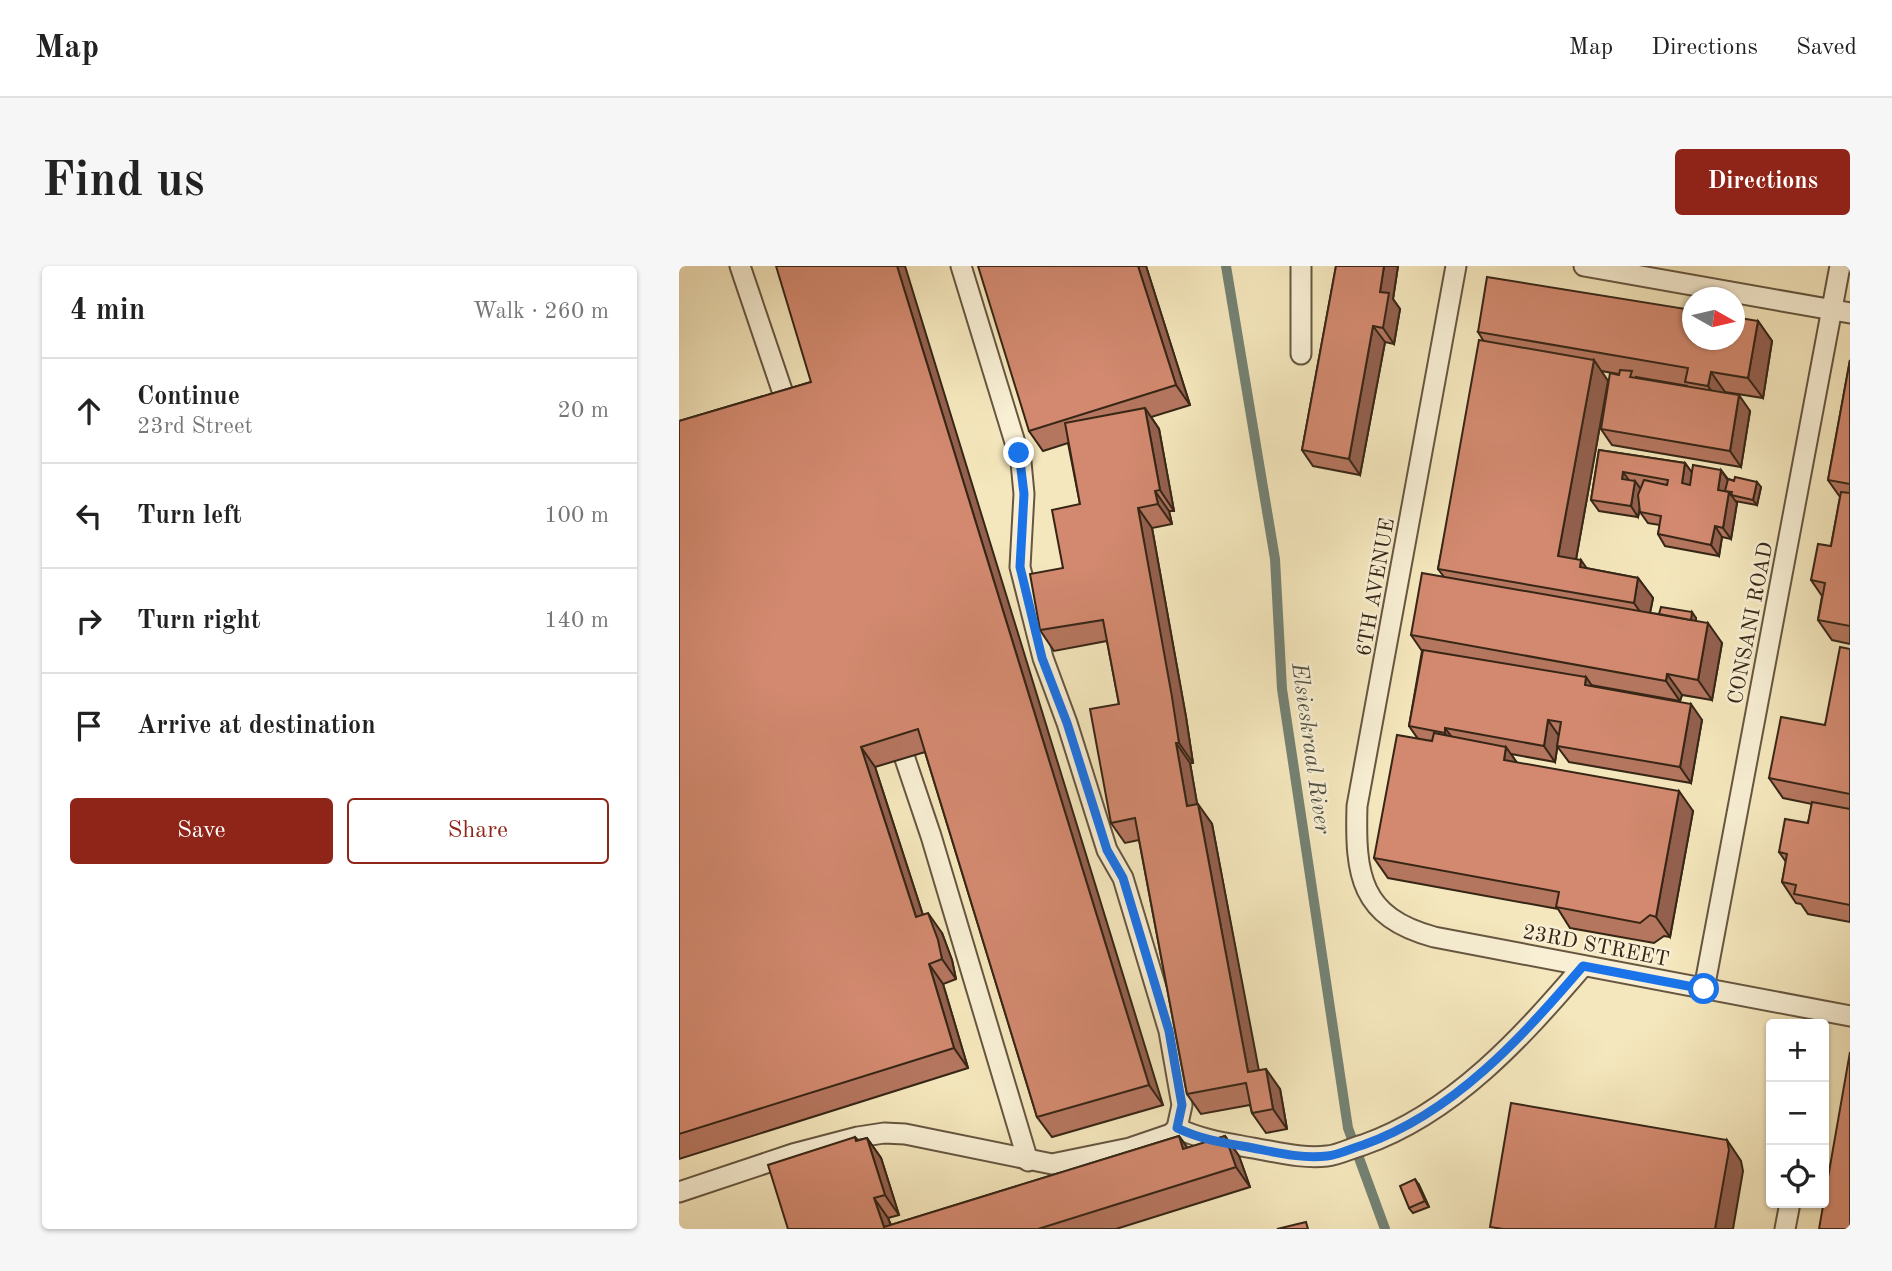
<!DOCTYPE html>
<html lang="en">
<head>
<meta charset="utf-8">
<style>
  body { margin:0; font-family:"Old Standard TT",serif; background:#f6f6f6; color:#222 }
  .controls { position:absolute; right:21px; bottom:21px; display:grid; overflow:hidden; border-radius:7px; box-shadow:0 2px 5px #0004 }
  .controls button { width:63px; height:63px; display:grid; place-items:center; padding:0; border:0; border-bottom:2px solid #e0e0e0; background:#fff; color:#222; font:35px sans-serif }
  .compass { position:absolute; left:1003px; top:21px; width:63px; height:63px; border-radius:50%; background:#fff; box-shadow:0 2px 5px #0004; rotate:98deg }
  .stop { position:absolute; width:21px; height:21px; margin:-16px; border:5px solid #1a73e8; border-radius:50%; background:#fff }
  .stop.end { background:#1a73e8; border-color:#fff; box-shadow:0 2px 7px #0008 }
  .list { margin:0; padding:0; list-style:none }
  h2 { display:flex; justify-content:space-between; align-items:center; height:91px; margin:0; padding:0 28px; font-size:30px }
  h2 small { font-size:23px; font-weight:400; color:#767676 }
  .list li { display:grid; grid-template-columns:46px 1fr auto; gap:21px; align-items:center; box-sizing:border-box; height:105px; padding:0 28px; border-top:2px solid #e0e0e0 }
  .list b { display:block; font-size:26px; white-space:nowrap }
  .list p { margin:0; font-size:23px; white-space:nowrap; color:#767676 }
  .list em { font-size:23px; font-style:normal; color:#767676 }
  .actions { display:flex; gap:14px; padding:21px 28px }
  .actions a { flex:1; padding:16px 0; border:2px solid #8f2418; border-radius:7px; text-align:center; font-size:24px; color:#8f2418 }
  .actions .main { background:#8f2418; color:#fff }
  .icon { flex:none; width:38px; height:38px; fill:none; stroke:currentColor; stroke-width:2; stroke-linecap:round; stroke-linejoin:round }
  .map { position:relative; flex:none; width:1171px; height:963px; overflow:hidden; border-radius:7px }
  header { display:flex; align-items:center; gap:42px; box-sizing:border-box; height:98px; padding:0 35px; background:#fff; border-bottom:2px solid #e0e0e0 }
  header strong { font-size:33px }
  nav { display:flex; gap:38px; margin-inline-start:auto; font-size:24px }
  .intro { display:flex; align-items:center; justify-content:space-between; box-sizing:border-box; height:168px; padding:0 42px }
  h1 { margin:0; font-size:49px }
  .button { padding:18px 32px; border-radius:7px; background:#8f2418; color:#fff; font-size:24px; font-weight:700 }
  main { display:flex; gap:42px; padding:0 42px }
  aside { flex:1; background:#fff; border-radius:7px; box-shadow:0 2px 5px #0004 }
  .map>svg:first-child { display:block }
</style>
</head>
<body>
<header>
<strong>Map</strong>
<nav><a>Map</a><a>Directions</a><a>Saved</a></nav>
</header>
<div class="intro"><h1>Find us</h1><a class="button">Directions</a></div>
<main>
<aside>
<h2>4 min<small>Walk · 260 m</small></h2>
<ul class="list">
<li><svg class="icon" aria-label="ahead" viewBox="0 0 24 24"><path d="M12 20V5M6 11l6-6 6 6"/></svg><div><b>Continue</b><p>23rd Street</p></div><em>20 m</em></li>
<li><svg class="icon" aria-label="left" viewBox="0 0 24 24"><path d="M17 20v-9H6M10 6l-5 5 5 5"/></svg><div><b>Turn left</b></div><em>100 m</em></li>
<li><svg class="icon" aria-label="right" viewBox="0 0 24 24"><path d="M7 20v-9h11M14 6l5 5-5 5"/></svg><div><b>Turn right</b></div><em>140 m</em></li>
<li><svg class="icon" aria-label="arrive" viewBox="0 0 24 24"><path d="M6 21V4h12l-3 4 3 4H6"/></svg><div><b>Arrive at destination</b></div></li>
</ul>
<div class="actions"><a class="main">Save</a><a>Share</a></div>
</aside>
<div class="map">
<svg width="1171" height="963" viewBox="0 0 1171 963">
  <rect width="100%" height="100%" fill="#f5e7bd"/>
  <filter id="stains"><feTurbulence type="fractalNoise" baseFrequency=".00286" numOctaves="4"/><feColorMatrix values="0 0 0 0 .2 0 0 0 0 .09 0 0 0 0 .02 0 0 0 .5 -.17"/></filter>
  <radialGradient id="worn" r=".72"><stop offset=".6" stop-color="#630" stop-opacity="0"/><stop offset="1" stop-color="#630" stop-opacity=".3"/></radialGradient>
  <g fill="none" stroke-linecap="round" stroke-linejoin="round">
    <path stroke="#748274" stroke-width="10" d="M547 0 596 293 603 423 669 862 706 963"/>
    <defs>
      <g id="service">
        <path d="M61 0 111 148"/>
        <path d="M622 0V88"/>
        <path d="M777 0 678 540C676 609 681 651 755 671L1171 750"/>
        <path d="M905 0 1171 47"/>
        <path d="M218 469 252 570 349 895"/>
        <path d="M1025 723 1161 0"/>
        <path d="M498 862C523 874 547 877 574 882 598 886 624 893 648 890 660 889 672 882 684 879 775 847 843 771 904 700"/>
        <path d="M0 926 114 888 179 871 205 867 226 868 373 898 451 882 492 868 498 862 503 839 490 765 444 612 428 584 388 457 364 392 341 301 345 228 342 196 282 0"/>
        <path d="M1106 963 1111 937"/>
      </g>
    </defs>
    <use href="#service" stroke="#665640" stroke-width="23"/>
    <use href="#service" stroke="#f8efd4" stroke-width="19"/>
  </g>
  <g fill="#b5765f" stroke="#372616" stroke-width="2" fill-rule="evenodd">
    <path d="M467 0 511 139 472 151 480 163 495 245H490L493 258 473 262 507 451 514 497H511L518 538 533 558 579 804 601 823 608 863 587 867 573 847 571 839 522 848 508 828 460 574 446 577 432 557 440 438 428 375 375 385 361 364 384 302 401 238 389 177 364 185 350 165Z"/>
    <path d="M657 0H719L714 33 721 43 715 78 706 76 681 209 634 200 623 184Z"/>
    <path d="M1079 55 1093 75 1084 132 1046 126 1071 145 1062 201 933 179 922 163 940 108 922 105 929 115 897 293 907 302 959 312 974 332 971 347 1017 352V355L1043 377 1033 434 1003 429 1001 435 912 419 914 421 1023 454 1012 517 890 496 878 480 880 470 876 496 832 488 838 497 1014 545 991 671 985 670 975 677 891 662 879 643 709 612 695 592 739 473 730 460 743 385 732 369 765 311 759 303 804 74 799 66ZM957 111 1009 120 957 112Z"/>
    <path d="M1171 94V378L1153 374 1139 354 1143 330 1132 314 1152 280 1161 231 1149 214Z"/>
    <path d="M132 116 484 839 373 871 358 851 246 486 196 501 244 649 263 667 273 694 277 713 264 718 289 802 0 893V155Z"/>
    <path d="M920 184 1006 197 1013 207 1042 204 1049 213 1082 221 1078 239 1056 235 1058 237 1052 273 1043 271 1040 290 986 280 979 268 981 259 969 257 961 246V242L959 251 920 245 912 234Z"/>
    <path d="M1171 383V656L1129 648 1122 638 1117 637 1103 616 1107 596 1100 586 1129 557 1133 538 1104 532 1090 512 1146 459Z"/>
    <path d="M500 870 509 882 546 870 560 890 571 921 437 963H109L176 871 179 874 188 872 202 892 220 949 209 952 212 959Z"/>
    <path d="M740 919 750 941 734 947 730 942Z"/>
  </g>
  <g fill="#93604e" stroke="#372616" stroke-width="2">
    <path d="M218 0H226L484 839 470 819Z"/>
    <path d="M459 0H467L511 139 497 119Z"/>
    <path d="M705 0H719L714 33 721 43 715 78 704 62 701 26Z"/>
    <path d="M1079 55 1093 75 1084 132 1069 112Z"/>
    <path d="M694 60 706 76 681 209 670 193Z"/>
    <path d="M915 94 929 115 894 310 879 290Z"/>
    <path d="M1032 106 1046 126 1043 140 1029 120Z"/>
    <path d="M1060 129 1071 145 1062 201 1051 185Z"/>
    <path d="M466 142 480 163 495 245 481 224Z"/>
    <path d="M1006 197 1014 208 1011 228 1003 217Z"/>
    <path d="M1042 204 1050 216 1048 227 1039 224Z"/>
    <path d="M944 206 952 217 943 213Z"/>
    <path d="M956 215 964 226 959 251 952 240Z"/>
    <path d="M1078 216 1082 221 1078 239 1074 234Z"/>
    <path d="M476 225 490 245 493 258 479 238Z"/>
    <path d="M1050 226 1058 237 1052 273 1044 262Z"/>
    <path d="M459 242 473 262 507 451 514 497 500 477Z"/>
    <path d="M1036 260 1043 271 1040 290 1032 279Z"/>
    <path d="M902 294 916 314 901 301Z"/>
    <path d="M959 312 974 332 969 357 955 337Z"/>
    <path d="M1013 346 1017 352 1015 364 1011 358Z"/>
    <path d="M1029 357 1043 377 1033 434 1019 414Z"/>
    <path d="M988 408 1003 429 1001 435 987 415Z"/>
    <path d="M907 411 918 427 906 419Z"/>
    <path d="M1012 438 1023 454 1012 517 1001 501Z"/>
    <path d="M869 454 880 470 876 496 865 480Z"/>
    <path d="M766 462 778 478 777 483 766 467Z"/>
    <path d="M497 477 511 497 522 560 508 540Z"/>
    <path d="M182 481 196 501 251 671 237 651Z"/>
    <path d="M827 481 841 501 825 494Z"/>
    <path d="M1000 525 1014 545 991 671 977 651Z"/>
    <path d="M519 538 533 558 584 826 569 806Z"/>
    <path d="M249 647 263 667 273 694 277 713 263 693Z"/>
    <path d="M250 698 264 718 289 802 275 782Z"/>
    <path d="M587 803 601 823 608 863 594 843Z"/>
    <path d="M500 870 514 890 504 883Z"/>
    <path d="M546 870 560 890 571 921 557 901Z"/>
    <path d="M188 872 202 892 220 949 206 929Z"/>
    <path d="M1048 874 1062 895 1064 905 1054 963H1036Z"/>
    <path d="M736 913 740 919 750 941 746 935Z"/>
    <path d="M195 932 209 952 213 963 205 961Z"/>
  </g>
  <g fill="#d2896f" stroke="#372616" stroke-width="2">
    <path d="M97 0H218L470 819 358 851 239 463 182 481 237 651 249 647 259 674 263 693 250 698 275 782 0 868V155L132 116Z"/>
    <path d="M299 0H459L497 119 350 165Z"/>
    <path d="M657 0H705L701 26 710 27 704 62 694 60 670 193 623 184Z"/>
    <path d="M808 11 1013 44V74H1055V51L1079 55 1069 112 1032 106 1029 120 1006 116 1009 102 799 66Z"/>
    <path d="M800 74 915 94 879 290 902 294 901 301 959 312 955 337 759 303Z"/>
    <path d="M1171 94V218L1149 214Z"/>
    <path d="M941 104 953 105 951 111 1060 129 1051 185 922 163 931 107 940 109Z"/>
    <path d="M466 142 481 224 476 225 479 238 459 242 493 431 500 477H497L508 540 519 538 569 806 587 803 594 843 573 847 567 817 508 828 456 552 432 557 411 443 440 438 424 354 361 364 351 308 384 302 373 244 401 238 386 157Z"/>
    <path d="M920 184 1006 197 1003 217 1011 219 1014 199 1042 204 1039 224 1050 226 1044 262 1036 260 1032 279 979 268 982 250 961 246 959 229 965 214 988 219 989 214 944 206 943 213 956 215 952 240 912 234Z"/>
    <path d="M1056 211 1078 216 1074 234 1052 229 1053 226 1046 225 1049 213 1055 215Z"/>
    <path d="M1162 226 1171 227V360L1139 354 1146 317 1132 314 1139 278 1152 280Z"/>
    <path d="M743 307 1029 357 1019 414 988 408 987 415 732 369Z"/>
    <path d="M982 341 1013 346 1012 354 980 348Z"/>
    <path d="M1161 381 1171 383V528L1090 512 1102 451 1146 459Z"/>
    <path d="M744 384 907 411 906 419 1012 438 1001 501 878 480 882 456 869 454 865 480 766 462V467L730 460Z"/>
    <path d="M755 467 827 481 825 494 1000 525 977 651 971 649 961 657 877 641 880 626 695 592 718 469 753 475Z"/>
    <path d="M1133 536 1171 543V639L1115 628 1117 619 1103 616 1108 588 1100 586 1106 553 1129 557Z"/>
    <path d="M1171 786V963H1140Z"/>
    <path d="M832 837 1048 874 1050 884 1036 963H824L811 961Z"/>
    <path d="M500 870 504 883 546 870 557 901 359 963H109L89 899 176 871 177 875 188 872 206 929 195 932 205 961Z"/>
    <path d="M736 913 746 935 730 942 721 920Z"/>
    <path d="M627 956 629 963H598Z"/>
  </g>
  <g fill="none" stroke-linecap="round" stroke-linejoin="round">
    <path stroke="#1a73e8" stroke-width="9" d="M340 187 345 228 341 301 363 392 388 457 428 584 444 612 490 765 503 839 498 862C521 873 544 877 569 881 595 886 622 893 648 890 660 889 673 882 684 879 775 847 843 771 904 700L1025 723"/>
  </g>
  <g text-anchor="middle" stroke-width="5" stroke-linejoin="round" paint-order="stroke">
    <g font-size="21" fill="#372616" stroke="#f8efd4">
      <text transform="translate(696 321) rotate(-80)" y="7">6TH AVENUE</text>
      <text transform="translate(1071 357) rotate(-79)" y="7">CONSANI ROAD</text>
      <text transform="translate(917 679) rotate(11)" y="7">23RD STREET</text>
    </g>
    <g font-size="23" font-style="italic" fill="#555445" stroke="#f8efd4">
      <text transform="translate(633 482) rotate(82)" y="8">Elsieskraal River</text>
    </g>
  </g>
  <rect width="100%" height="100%" filter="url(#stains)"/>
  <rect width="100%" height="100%" fill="url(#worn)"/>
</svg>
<div class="controls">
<button>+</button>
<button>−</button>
<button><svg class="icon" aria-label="locate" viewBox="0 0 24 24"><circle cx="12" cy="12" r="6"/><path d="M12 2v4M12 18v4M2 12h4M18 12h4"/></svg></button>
</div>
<svg class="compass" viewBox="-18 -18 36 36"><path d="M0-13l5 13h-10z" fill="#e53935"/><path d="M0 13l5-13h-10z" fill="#767676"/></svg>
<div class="stop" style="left:1025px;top:723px"></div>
<div class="stop end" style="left:340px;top:187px"></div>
</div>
</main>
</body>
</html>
